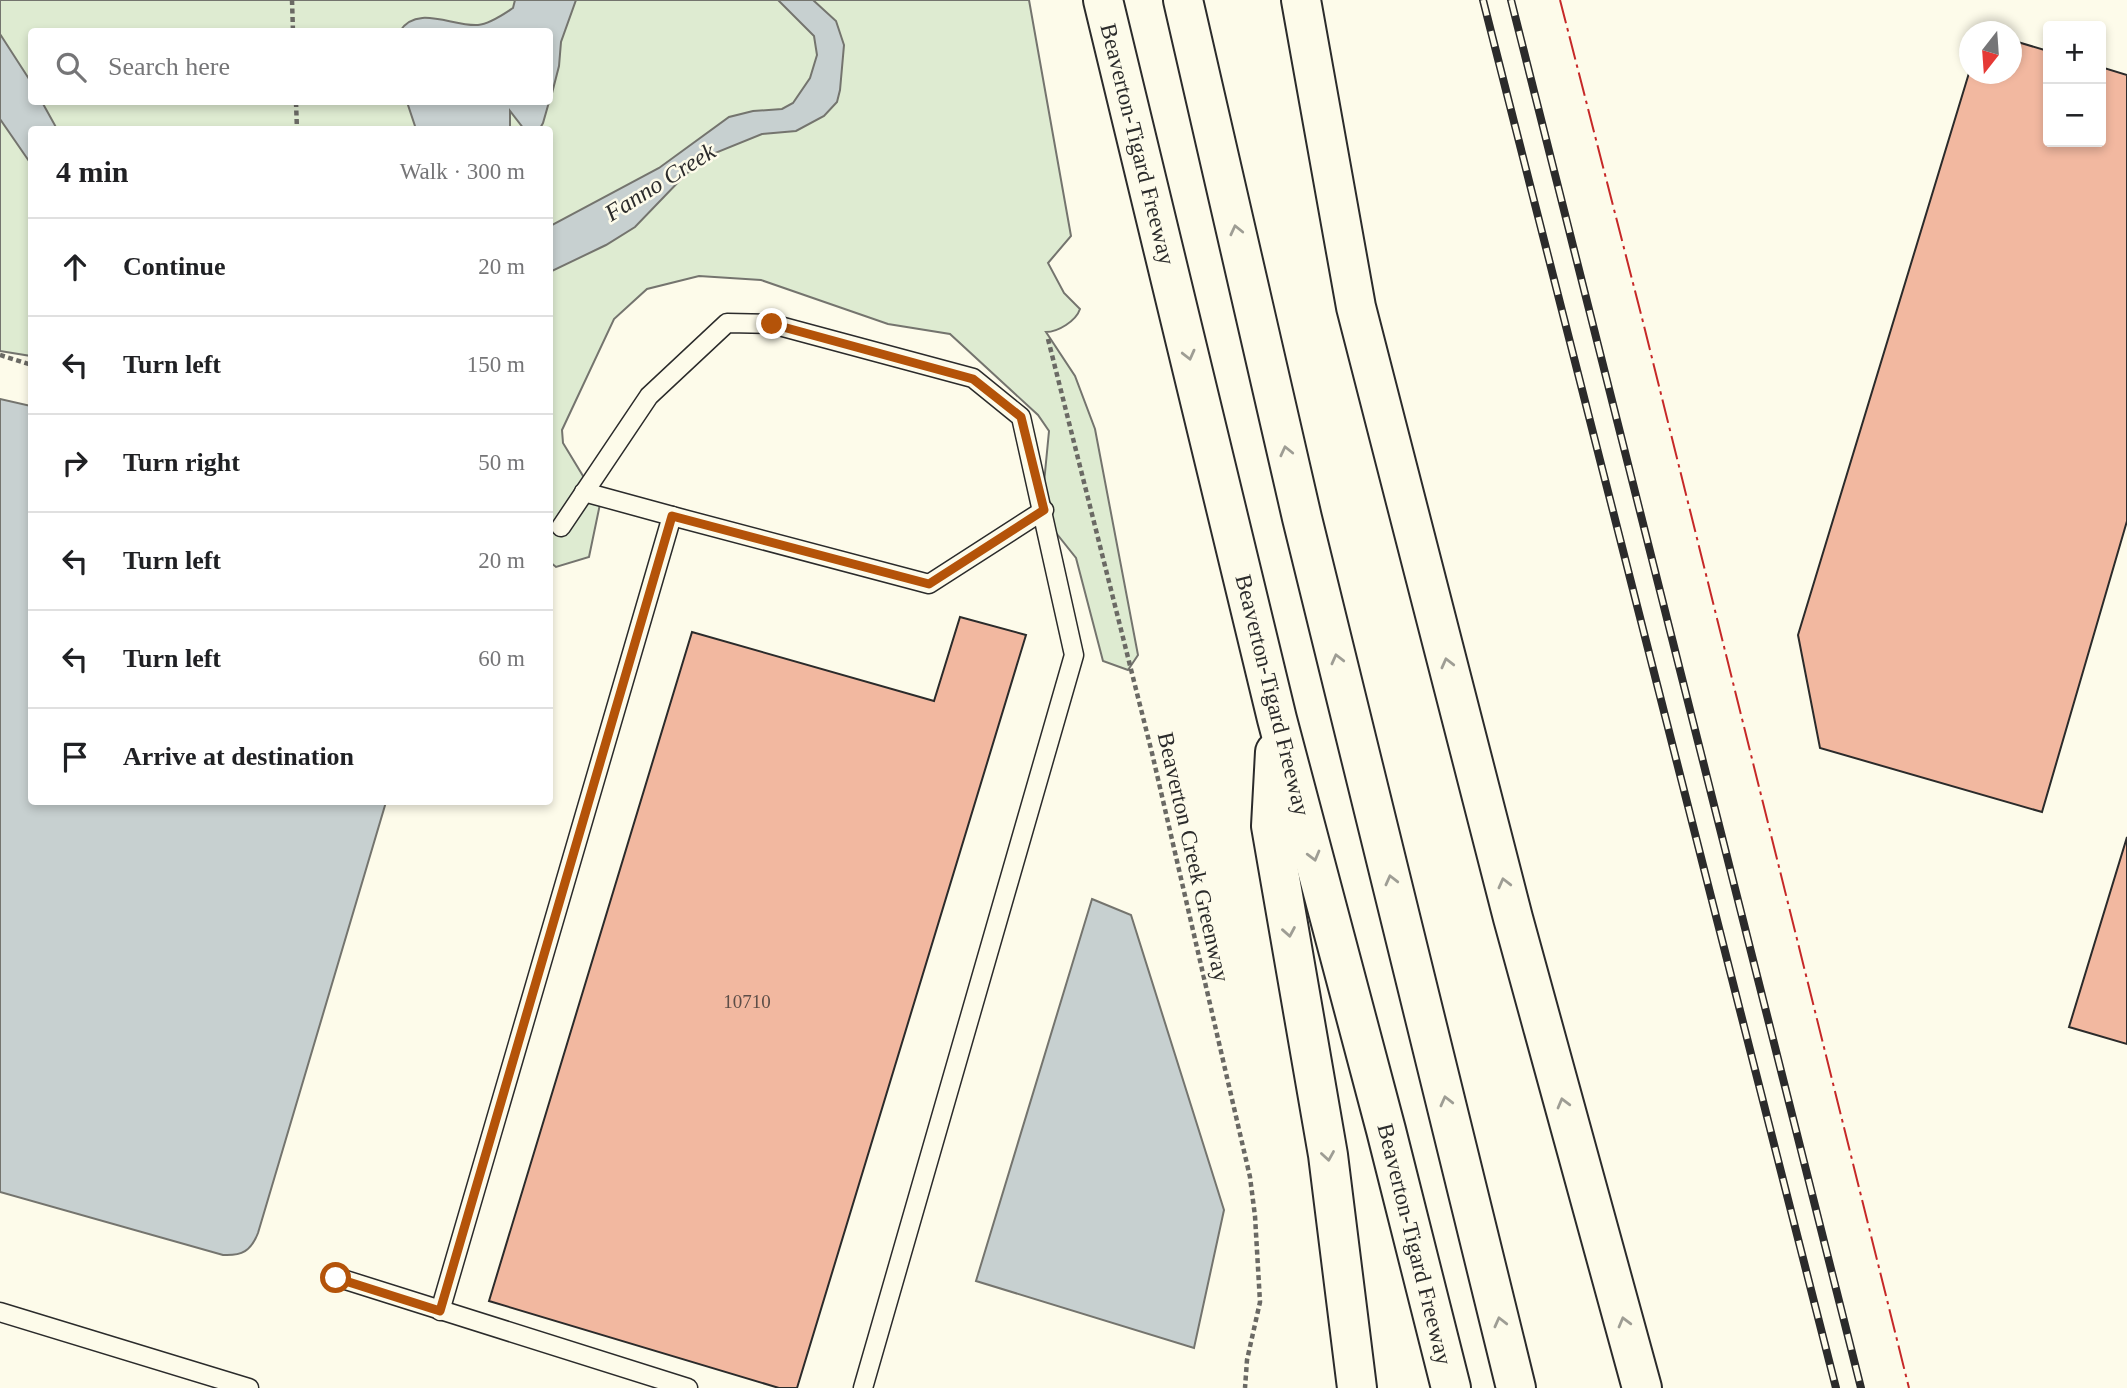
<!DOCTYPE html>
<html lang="en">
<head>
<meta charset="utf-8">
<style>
  body { margin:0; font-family:Georgia,serif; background:#f6f6f6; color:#202124 }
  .controls { position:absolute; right:21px; top:21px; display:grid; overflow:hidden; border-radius:7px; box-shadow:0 4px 10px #0003 }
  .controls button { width:63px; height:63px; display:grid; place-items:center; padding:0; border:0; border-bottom:2px solid #e0e0e0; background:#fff; color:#202124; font:35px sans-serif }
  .compass { position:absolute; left:1959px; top:21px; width:63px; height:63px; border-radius:50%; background:#fff; box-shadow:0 4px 10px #0003; rotate:197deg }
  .stop { position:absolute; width:21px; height:21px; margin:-16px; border:5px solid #b45309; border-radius:50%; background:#fff }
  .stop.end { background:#b45309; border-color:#fff; box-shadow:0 2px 7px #0008 }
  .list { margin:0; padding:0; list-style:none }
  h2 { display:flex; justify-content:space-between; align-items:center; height:91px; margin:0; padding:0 28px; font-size:30px }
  h2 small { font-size:23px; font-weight:400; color:#757577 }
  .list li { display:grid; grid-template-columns:46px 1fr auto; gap:21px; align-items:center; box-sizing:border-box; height:98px; padding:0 28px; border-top:2px solid #e0e0e0 }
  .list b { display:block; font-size:26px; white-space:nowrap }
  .list em { font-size:23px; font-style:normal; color:#757577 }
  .icon { flex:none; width:38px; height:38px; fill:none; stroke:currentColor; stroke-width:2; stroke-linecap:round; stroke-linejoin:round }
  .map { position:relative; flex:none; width:2127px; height:1388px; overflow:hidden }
  .search { position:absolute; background:#fff; box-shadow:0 4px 10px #0003; left:28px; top:28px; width:525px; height:77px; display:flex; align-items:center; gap:18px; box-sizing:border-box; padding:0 24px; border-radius:7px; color:#757577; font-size:26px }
  .panel { position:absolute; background:#fff; box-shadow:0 4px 10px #0003; left:28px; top:126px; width:525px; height:679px; border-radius:7px }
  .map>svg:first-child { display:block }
</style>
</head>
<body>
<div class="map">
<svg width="2127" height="1388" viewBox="0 0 2127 1388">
  <rect width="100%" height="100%" fill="#fdfbea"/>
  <path fill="#deebd1" stroke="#74746e" stroke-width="2" fill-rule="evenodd" d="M0 0H1029L1071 236 1048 263 1064 293 1080 309C1076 321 1058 332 1046 332L1075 376 1095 429 1138 655 1128 670 1103 661 1076 558 1041 514 1049 431 1038 415 950 334 888 324 761 280 699 276 647 289 614 319 562 430 563 443 600 504 589 557 556 567 550 562V130H32L31 356 0 351ZM32 32H550V102H32Z"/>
  <g fill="#c7d0d0" stroke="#74746e" stroke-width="2">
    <path d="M515 0H576L561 42 559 66 550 101V32L400 31C417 4 453 27 478 25 490 24 504 14 513 8Z"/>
    <path d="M778 0H813L836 21 844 45 840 90 837 102 824 116 796 131 762 134 710 155 685 175 635 227 606 245 550 272V226L659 168 729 117 753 111 782 109 793 103 810 78 817 55 814 36Z"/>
    <path d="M0 34 31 82 32 102H42L57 129 32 130 31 164 0 119Z"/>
    <path d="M407 102H549L543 123 539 130 524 129 510 111V129H416Z"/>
    <path d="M0 399 31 406 32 802H386L258 1233C251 1251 242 1256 223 1255L0 1192Z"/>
    <path d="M1092 899 1131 915 1224 1210 1194 1348 976 1281Z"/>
  </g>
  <g fill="#f2b8a0" stroke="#2b2b2b" stroke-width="2">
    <path d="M2011 40 2048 51V142H2101V67L2127 75V521L2042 812 1820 748 1798 635 1969 73 2011 74Z"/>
    <path d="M960 617 1026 635 797 1388H779L489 1301 692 632 934 701Z"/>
    <path d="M2127 837V1044L2069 1027Z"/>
  </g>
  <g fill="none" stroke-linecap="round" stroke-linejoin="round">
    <defs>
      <g id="service">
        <path d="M672 516 929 584 1044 510"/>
        <path d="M561 527 649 396 727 323 772 324 973 378 1021 417 1074 655 863 1388"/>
        <path d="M336 1277 688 1388"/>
        <path d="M440 1311 672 516 584 492"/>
        <path d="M0 1312 249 1388"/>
      </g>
      <g id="motorway">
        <path d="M1103 0 1277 719 1386 1130 1451 1388"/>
        <path d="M1183 0 1302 518 1516 1388"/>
        <path d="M1301 0 1356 307 1513 918 1642 1388"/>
        <path d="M1275 752 1271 826 1328 1155 1357 1388"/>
      </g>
    </defs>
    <use href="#service" stroke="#2b2b2b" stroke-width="21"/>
    <use href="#motorway" stroke="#2b2b2b" stroke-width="42"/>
    <g stroke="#6a6964" stroke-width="4.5" stroke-dasharray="5 3.5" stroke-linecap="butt">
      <path d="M292 0 293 32"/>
      <path d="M296 102 297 130"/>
      <path d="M1048 339 1152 753 1250 1177 1255 1216 1260 1302 1247 1360 1245 1388"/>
      <path d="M0 355 32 365"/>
    </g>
    <use href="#service" stroke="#fdfbea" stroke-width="18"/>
    <use href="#motorway" stroke="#fdfbea" stroke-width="38"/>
    <defs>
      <g id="rail">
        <path d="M1483 0 1836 1388"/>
        <path d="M1511 0 1861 1388"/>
      </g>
    </defs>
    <use href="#rail" stroke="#2b2b2b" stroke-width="8"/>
    <use href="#rail" stroke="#fdfbea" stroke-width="5" stroke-dasharray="16" stroke-linecap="butt"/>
    <path stroke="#c62828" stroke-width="2" stroke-dasharray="24 5 3.5 5" stroke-linecap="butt" d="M1560 0 1642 318 1909 1388"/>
  </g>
  <defs><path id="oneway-chevron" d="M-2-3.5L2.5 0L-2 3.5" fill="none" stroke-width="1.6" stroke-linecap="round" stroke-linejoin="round" transform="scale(1.75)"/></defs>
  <g stroke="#9e9d94">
    <use href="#oneway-chevron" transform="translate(1236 230) rotate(-103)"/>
    <use href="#oneway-chevron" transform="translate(1189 355) rotate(76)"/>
    <use href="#oneway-chevron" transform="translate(1286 451) rotate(-103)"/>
    <use href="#oneway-chevron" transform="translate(1337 659) rotate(-104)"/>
    <use href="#oneway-chevron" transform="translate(1447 663) rotate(-104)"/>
    <use href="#oneway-chevron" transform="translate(1314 856) rotate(75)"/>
    <use href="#oneway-chevron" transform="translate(1391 880) rotate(-104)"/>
    <use href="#oneway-chevron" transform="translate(1504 883) rotate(-104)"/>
    <use href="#oneway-chevron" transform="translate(1289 932) rotate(80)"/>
    <use href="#oneway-chevron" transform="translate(1446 1101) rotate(-104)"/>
    <use href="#oneway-chevron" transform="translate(1563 1103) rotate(-105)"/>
    <use href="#oneway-chevron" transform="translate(1328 1156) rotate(81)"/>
    <use href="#oneway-chevron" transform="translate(1500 1322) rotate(-104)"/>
    <use href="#oneway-chevron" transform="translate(1624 1322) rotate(-105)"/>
  </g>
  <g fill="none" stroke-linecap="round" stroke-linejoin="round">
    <path stroke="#b45309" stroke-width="9" d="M336 1278 440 1311 672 516 929 584 1044 510 1021 417 973 379 772 324"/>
  </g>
  <g text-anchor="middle" stroke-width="5" stroke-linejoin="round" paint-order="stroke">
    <g font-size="19" fill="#5d4e48">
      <text x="747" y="1008">10710</text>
    </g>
    <g font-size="23" fill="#2b2b2b" stroke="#fdfbea">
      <text transform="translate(1138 144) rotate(76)" y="8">Beaverton-Tigard Freeway</text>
      <text transform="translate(1273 695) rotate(76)" y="8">Beaverton-Tigard Freeway</text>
      <text transform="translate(1194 857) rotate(77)" y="8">Beaverton Creek Greenway</text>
      <text transform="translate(1415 1244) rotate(76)" y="8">Beaverton-Tigard Freeway</text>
    </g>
    <g font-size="24" font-style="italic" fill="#2b2b2b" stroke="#fdfbea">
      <text transform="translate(660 182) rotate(-32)" y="8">Fanno Creek</text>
    </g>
  </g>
</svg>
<div class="controls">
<button>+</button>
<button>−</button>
</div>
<svg class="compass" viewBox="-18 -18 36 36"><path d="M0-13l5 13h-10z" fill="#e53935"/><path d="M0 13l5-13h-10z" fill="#757577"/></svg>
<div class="stop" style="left:336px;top:1278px"></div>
<div class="stop end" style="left:772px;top:324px"></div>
<div class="search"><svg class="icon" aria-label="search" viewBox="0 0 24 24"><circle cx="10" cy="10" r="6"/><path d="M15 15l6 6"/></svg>Search here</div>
<section class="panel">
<h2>4 min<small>Walk · 300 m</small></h2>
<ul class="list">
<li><svg class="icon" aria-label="ahead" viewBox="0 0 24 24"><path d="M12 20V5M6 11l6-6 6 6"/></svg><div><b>Continue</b></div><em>20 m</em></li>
<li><svg class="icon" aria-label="left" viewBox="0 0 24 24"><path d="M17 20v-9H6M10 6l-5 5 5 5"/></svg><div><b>Turn left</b></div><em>150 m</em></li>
<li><svg class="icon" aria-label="right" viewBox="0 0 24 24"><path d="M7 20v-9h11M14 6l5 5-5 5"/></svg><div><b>Turn right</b></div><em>50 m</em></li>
<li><svg class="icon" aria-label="left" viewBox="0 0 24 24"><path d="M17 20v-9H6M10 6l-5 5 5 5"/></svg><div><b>Turn left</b></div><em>20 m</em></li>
<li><svg class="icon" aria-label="left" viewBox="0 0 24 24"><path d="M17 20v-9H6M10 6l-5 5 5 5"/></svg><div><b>Turn left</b></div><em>60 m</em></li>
<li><svg class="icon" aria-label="arrive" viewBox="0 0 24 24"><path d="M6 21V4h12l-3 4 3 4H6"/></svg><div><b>Arrive at destination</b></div></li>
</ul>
</section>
</div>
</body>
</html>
